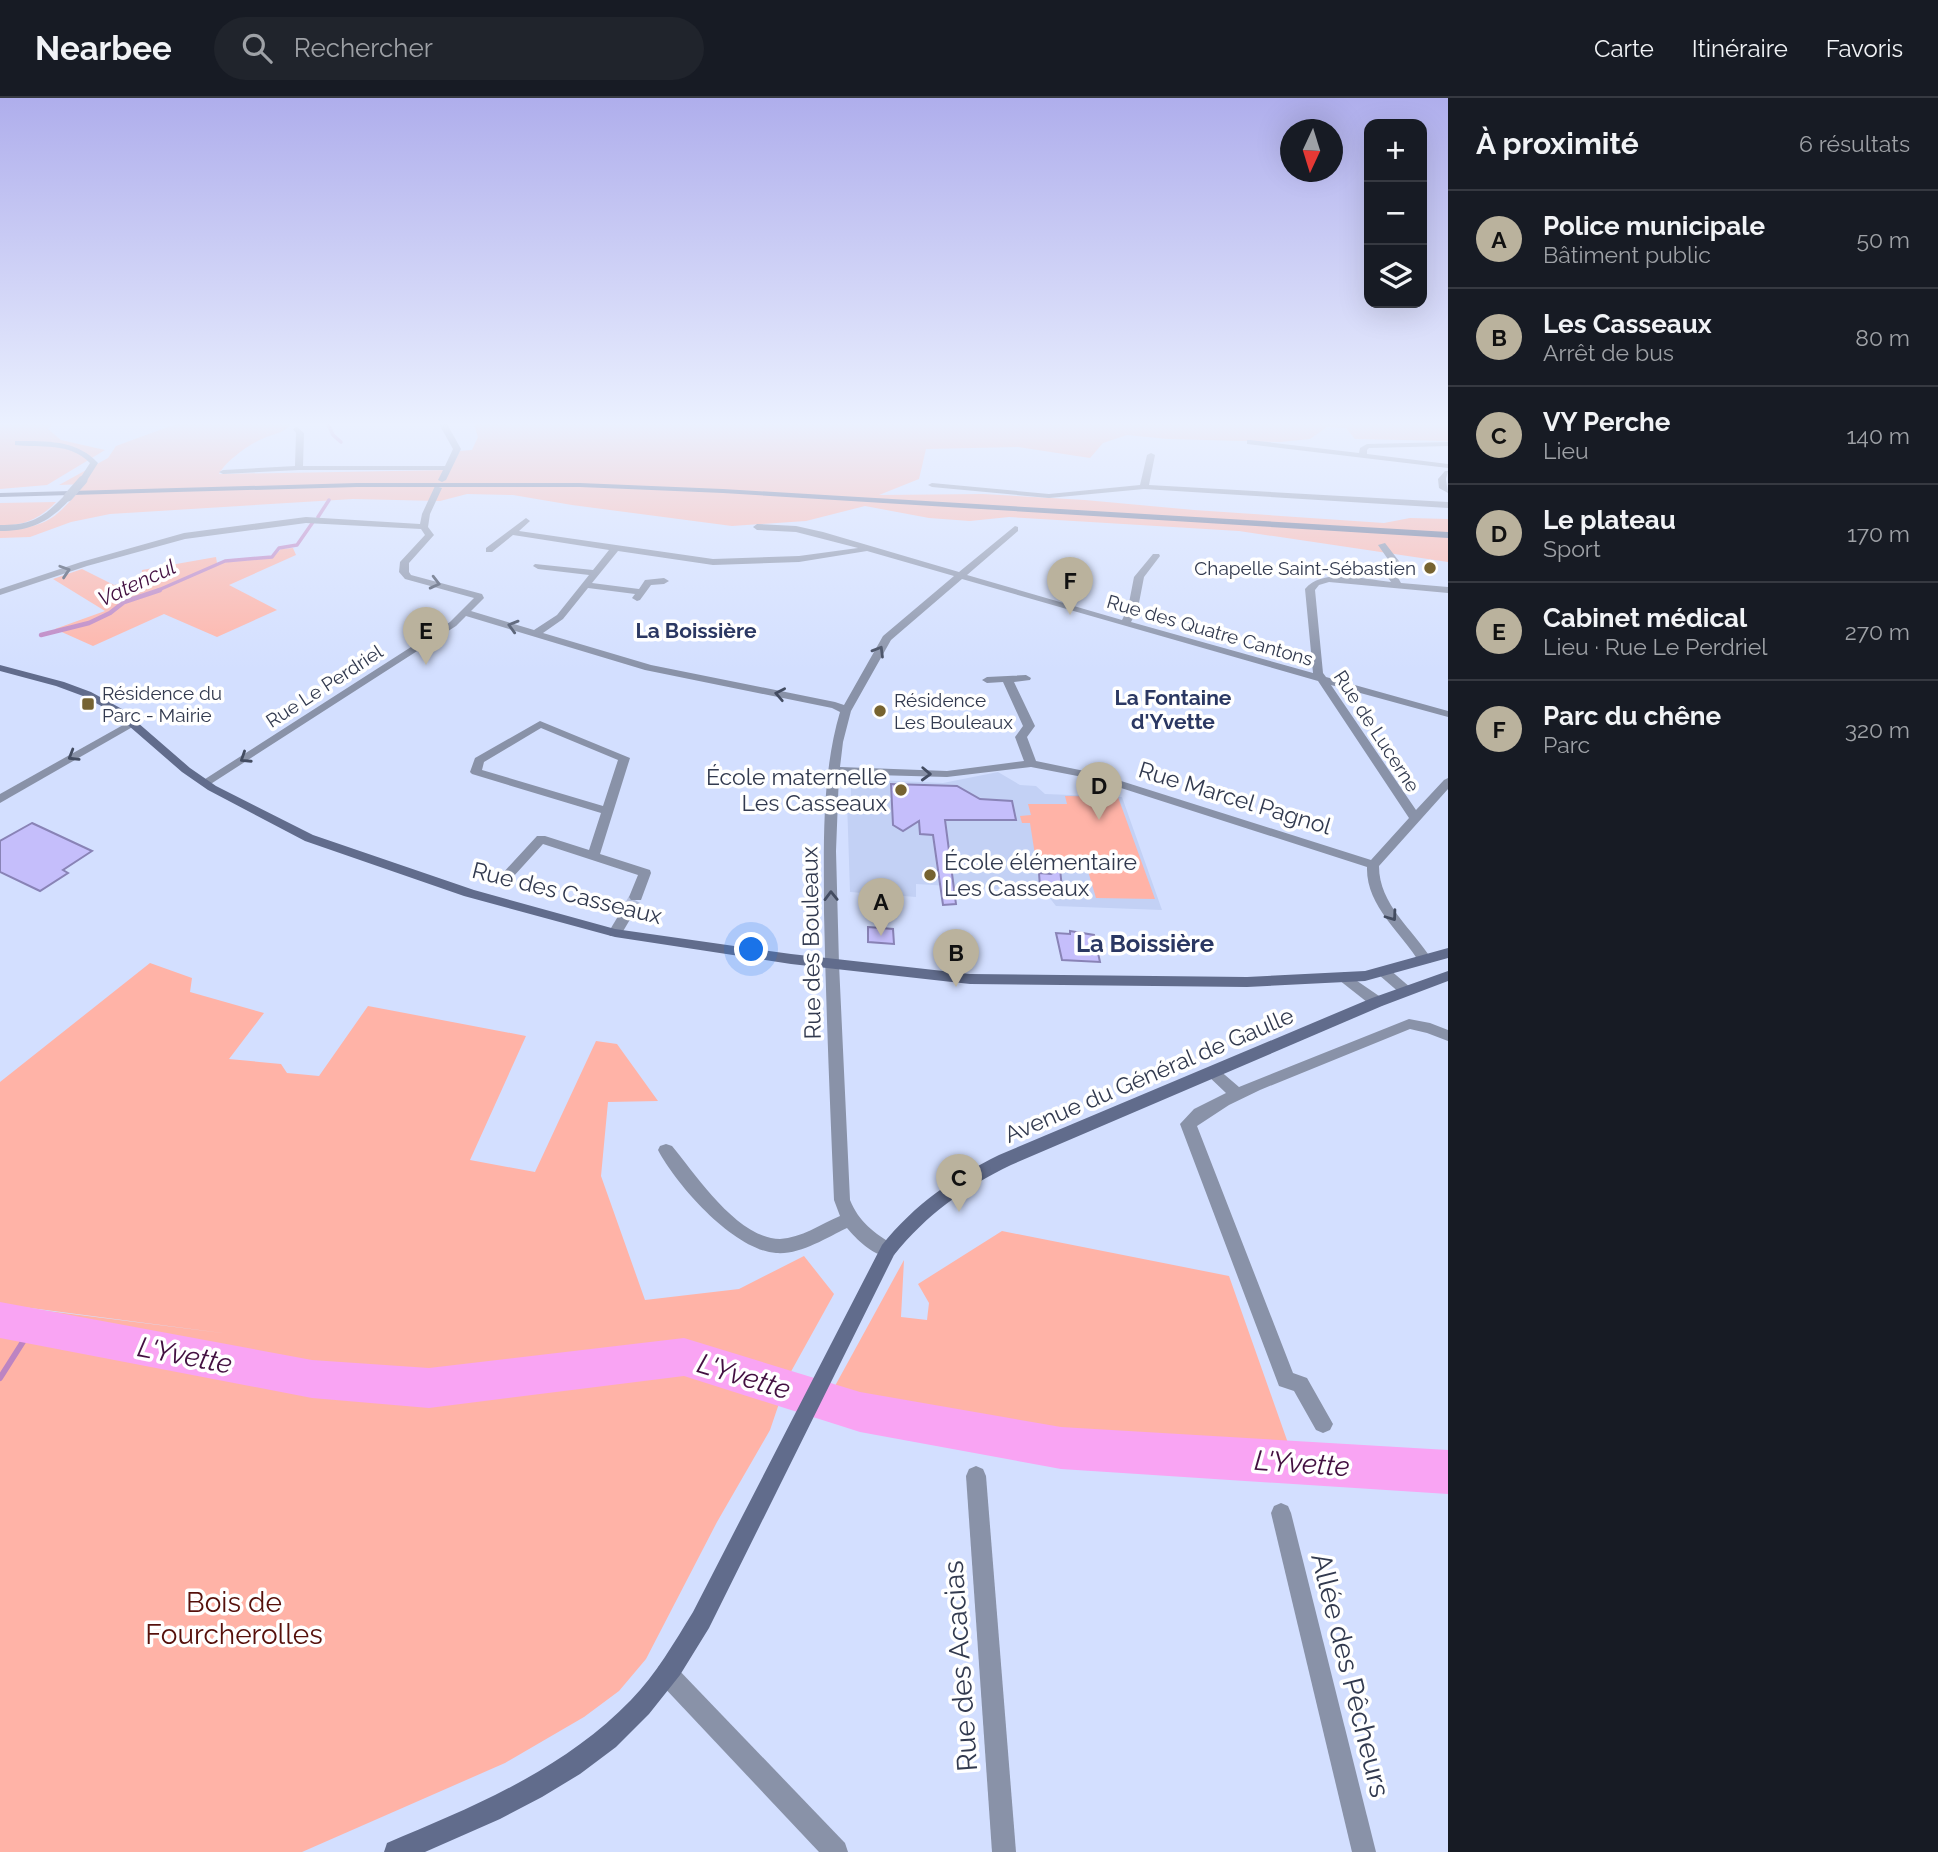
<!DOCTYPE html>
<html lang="fr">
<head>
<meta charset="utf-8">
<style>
  body { margin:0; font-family:Raleway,sans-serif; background:#20242c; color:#f1f3f6 }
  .controls { position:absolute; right:21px; top:21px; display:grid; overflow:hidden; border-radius:14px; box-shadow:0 7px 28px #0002 }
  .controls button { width:63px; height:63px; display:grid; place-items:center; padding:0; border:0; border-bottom:2px solid #363941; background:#171b24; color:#f1f3f6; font:35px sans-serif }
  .compass { position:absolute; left:1280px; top:21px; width:63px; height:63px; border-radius:50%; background:#171b24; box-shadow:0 7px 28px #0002; rotate:184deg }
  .you { position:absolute; left:752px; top:852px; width:24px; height:24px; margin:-18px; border:5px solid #fff; border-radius:50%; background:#1a73e8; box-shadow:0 0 0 10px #1a73e833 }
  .badge { display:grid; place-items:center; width:46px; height:46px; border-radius:50%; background:#bab29d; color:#111; font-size:23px; font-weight:700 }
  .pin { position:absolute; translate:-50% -58px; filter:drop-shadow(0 2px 4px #0008) }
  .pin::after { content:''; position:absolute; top:37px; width:24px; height:21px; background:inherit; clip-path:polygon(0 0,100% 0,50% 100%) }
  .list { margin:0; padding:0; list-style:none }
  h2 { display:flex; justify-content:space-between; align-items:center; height:91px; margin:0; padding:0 28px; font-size:30px }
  h2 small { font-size:23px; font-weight:400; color:#9ea1a6 }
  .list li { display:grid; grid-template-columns:46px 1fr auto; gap:21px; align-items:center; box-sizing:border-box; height:98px; padding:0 28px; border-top:2px solid #363941 }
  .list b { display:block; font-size:26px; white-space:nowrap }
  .list p { margin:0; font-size:23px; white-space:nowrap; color:#9ea1a6 }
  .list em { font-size:23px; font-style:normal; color:#9ea1a6 }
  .icon { flex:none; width:38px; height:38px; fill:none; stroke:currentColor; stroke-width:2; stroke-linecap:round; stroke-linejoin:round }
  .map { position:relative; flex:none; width:1448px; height:1754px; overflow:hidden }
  header { display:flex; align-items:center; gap:42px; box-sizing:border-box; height:98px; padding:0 35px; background:#171b24; border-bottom:2px solid #363941 }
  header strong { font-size:33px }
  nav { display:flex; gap:38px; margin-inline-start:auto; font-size:24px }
  .search { width:490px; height:63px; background:#20242c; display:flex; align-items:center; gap:18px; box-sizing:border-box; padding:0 24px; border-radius:38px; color:#9ea1a6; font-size:26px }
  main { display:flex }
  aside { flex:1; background:#171b24 }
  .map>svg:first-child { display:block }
</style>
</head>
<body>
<header>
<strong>Nearbee</strong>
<div class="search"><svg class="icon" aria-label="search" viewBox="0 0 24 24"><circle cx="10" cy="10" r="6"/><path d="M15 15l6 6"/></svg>Rechercher</div>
<nav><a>Carte</a><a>Itinéraire</a><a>Favoris</a></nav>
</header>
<main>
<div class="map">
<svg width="1448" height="1754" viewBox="0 0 1448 1754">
  <rect width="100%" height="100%" fill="#d3dfff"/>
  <path fill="#c3d1f5" d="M998 674 1020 687 1036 688 1045 696 1122 699 1162 812 1056 808 1045 794 916 786V799L850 794 847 703 851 702V681L943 685Z"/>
  <g fill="#ffb3a7">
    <path d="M0 326H53L48 331 61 342 105 352 47 387 0 391Z"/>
    <path d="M176 326H291C281 337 274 335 262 341 249 346 225 364 219 376L450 372 460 353 472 352 478 339 474 326H1448V343L1355 341 1346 330 1327 329 1310 341 1280 344 1168 341 1127 337 1103 345 1090 360 1018 349 926 351 919 381 879 397 983 396 1085 402 1194 412 1384 425 1410 420 1448 421V464L1239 433 1009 419 970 423 929 420 865 408 806 423 732 428 572 407 513 397 467 396 440 403 353 401 110 416 71 424 30 439 0 440V432C49 429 54 422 85 386L59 387 108 360 116 348Z"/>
    <path d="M56 404C41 420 22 429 0 427V405Z"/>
    <path d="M293 450 296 457 229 487 277 512 217 539 164 516 93 548 55 531 105 513 53 481 82 471 114 487 141 481 142 472 216 459 217 465 272 460 281 451Z"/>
    <path d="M1065 698 1118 699 1155 801 1096 800 1088 773 1037 770 1030 725H1022L1020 718 1031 717 1028 706H1067Z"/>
    <path d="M150 865 192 880 190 894 264 915 229 961 281 966 287 975 319 978 368 908 526 938 470 1062 535 1074 596 943 617 946 658 1003 608 1004 601 1078 645 1202 739 1191 804 1158 834 1196 788 1279 770 1332 717 1424 646 1561 619 1593 584 1619 505 1665 302 1754H0V1207L230 1236 0 1206V984Z"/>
    <path d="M1002 1133 1229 1178 1288 1345 1059 1333 898 1317 830 1297 904 1162 901 1219 927 1222 929 1205 918 1186Z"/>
  </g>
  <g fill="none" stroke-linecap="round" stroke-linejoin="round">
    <g stroke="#bd84c2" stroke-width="3.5">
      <path d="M328 326 333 337 341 344"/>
      <path d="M318 419 329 402"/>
      <path d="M154 494 225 463 272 459 279 450 297 447 313 424"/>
    </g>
    <path stroke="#bd84c2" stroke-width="4.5" d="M41 537 89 525 110 515 124 504 160 492"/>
    <path stroke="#bd84c2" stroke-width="6" d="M0 1280 33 1228"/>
    <path fill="#f9a4f3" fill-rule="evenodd" d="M0 1204 312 1262 429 1270 684 1240 860 1294 1061 1329 1448 1352V1396L1061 1371 860 1334 684 1278 429 1310 312 1300 0 1240Z"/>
  </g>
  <g fill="#c5befb" stroke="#8983b6" stroke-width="2">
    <path d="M891 686 957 688 980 701 1012 703 1016 722H945L956 806 943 807 933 737 920 736 919 723 903 733 893 727Z"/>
    <path d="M32 725 92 753 63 772 68 775 40 793 0 774V743Z"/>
    <path d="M1060 771 1062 790 1040 789 1039 775 1051 776Z"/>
    <path d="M868 829 893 831 894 846 868 844Z"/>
    <path d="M1070 833 1094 837 1100 864 1062 862 1056 835 1070 836Z"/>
  </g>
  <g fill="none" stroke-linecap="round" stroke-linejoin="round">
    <path stroke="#b3bedc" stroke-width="13" stroke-dasharray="13 7" stroke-linecap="butt" d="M628 813 636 799"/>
    <g fill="#8992a8" fill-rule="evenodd">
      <path d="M439 326H447L461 351 446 382 442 384 438 382 443 372H299L223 376 219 374 223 372 295 368 296 335 293 331 297 329 304 335 303 368H445L453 351Z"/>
      <path d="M1250 342 1359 355 1360 350 1367 346 1448 344V348L1369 350 1367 352V356L1448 366V370L1247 346V342Z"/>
      <path d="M18 343C47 343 77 342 98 365L86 384H80L79 382 90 365C69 344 42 350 15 347V343Z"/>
      <path d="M1151 355 1155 357 1149 387 1448 404V410L1144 391 1049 400 932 389 928 387 932 385 1049 396 1140 387 1147 357Z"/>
      <path d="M1445 373H1448L1446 381 1448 395 1439 390 1438 381Z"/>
      <path d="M435 388 442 390 430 416 428 429 434 437 409 465V474L411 477 482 496 484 500 471 513 534 532 557 517 589 477 538 471 533 468 535 466 593 472 609 452 513 437 492 454H486V450L526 420 530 423 519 433 713 461 799 458 858 450 796 434 757 432 753 429 757 426 796 428 823 434 959 474 1015 428 1018 429V433L967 477 1122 522 1128 510 1134 479 1153 456H1159L1160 458 1144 479 1138 510 1131 524 1313 575 1305 491C1324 469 1365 482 1391 484L1387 478 1392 467 1378 447 1385 445 1402 467 1397 478 1401 485 1448 489V495L1329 484 1319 487 1315 492 1323 575 1326 579 1448 613V619L1331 587 1416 712 1444 682 1448 680V691L1379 768C1379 807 1413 831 1432 862L1430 865H1420C1401 834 1366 808 1367 769L1093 681 1031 669 947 679 839 676 836 753 839 866 850 1102C859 1124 874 1135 894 1147L897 1152 894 1157C878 1163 857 1142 847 1130 826 1140 800 1157 776 1155 734 1152 677 1088 658 1052L660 1048 666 1046 672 1048C696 1077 738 1141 780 1141 801 1140 821 1126 840 1118L834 1102C830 1006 826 911 824 815 824 748 821 679 840 614L832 610 645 572 466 518 456 528 206 689 200 685 202 683 450 524 474 500 405 481 399 474 400 464 425 437 421 431 306 425 185 441 87 468 0 497V491L81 464 184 435 306 419 420 426 422 416ZM618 453 713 467 799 464 867 453 954 478 883 538 844 607 835 604 651 567 543 535 563 521 588 490 635 496 632 500 637 503 640 502 651 487 664 486 669 483 664 480 645 482 639 491 592 485ZM962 481 1318 583 1409 720 1371 762 1099 676 1036 663 1027 639 1035 628 1014 584 1030 582 1031 580 1026 577 987 579 982 582 987 585 1003 584 1023 628 1015 639 1024 663 947 673 840 669 843 644 851 613 891 542Z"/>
      <path d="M65 397 72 399C51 423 32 433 0 433V427C32 427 43 420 65 397Z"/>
      <path d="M132 622 136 623V627L0 705V696Z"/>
      <path d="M540 623 630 660 600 756 650 772 651 775 641 802H631L629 799 638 777 543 746 513 779H503L502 776 537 738H545L589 752 601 715 472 676 470 674 475 660ZM541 630 618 662 603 708 482 672 484 664Z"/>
      <path d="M628 809 635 813 622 835 620 838H610L608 835 623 810Z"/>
      <path d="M1384 869 1389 871 1411 890 1413 893 1411 896H1401L1379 877 1377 874 1379 871Z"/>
      <path d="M1344 874 1382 900 1384 904 1382 908H1372L1339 882 1337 879Z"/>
      <path d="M1409 921 1430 925 1448 932V943L1427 935 1410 931 1260 992 1229 1007 1197 1028 1293 1275 1307 1280 1333 1326 1330 1332 1323 1335 1316 1332 1294 1293 1279 1288 1180 1026 1194 1011 1226 995 1205 975 1208 971H1218L1239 989Z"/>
      <path d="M976 1368 983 1371 986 1378 1016 1754H992L966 1378 969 1371Z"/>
      <path d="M1281 1405 1288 1408 1291 1415 1376 1754H1352L1271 1415 1274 1408Z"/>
      <path d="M667 1565 675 1568 845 1745 848 1754H819L659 1584 656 1576 659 1568Z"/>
    </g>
    <g fill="#616c8c" fill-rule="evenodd">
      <path d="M357 385H580L723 391 1448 434V440L723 395 580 389H357L0 399V395Z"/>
      <path d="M0 567 64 584 91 594 122 611 190 670 216 688 313 737 474 792 615 831 791 856 970 876 1247 879 1365 873 1448 850V860L1365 883 1247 889 970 886 791 866 615 839 464 798 305 743 208 692 182 674 114 615 83 598 56 588 0 573Z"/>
      <path d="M1448 873V883L1382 908 1011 1067C964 1090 927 1116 894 1157L709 1530 680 1577 649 1616 616 1649 580 1676 542 1699 500 1721 425 1754H384L387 1745C475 1708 563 1672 631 1602 656 1576 674 1545 693 1514L882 1147C915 1106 953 1080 999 1057L1372 900Z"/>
    </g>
    <path stroke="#8992a8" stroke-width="9" d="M68 399 83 382"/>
  </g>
  <defs><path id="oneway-chevron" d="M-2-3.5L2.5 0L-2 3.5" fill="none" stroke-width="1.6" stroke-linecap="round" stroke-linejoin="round" transform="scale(1.75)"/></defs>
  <g stroke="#434c61">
    <use href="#oneway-chevron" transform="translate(65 473) rotate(-18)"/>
    <use href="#oneway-chevron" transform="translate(435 485) rotate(14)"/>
    <use href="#oneway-chevron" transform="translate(513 528) rotate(-164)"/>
    <use href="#oneway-chevron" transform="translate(879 553) rotate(-59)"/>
    <use href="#oneway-chevron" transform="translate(780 596) rotate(-169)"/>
    <use href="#oneway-chevron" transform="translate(73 658) rotate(149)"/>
    <use href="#oneway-chevron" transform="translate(245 660) rotate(147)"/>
    <use href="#oneway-chevron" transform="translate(926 676) rotate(2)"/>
    <use href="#oneway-chevron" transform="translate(831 798) rotate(-91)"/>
    <use href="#oneway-chevron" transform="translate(1392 818) rotate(54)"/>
  </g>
  <linearGradient id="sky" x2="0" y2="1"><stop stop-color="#afaeec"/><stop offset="0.57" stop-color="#ebf1ff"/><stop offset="1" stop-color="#ebf1ff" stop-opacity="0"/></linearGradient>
  <rect width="1448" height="572" fill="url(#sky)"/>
  <g fill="#766331" stroke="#fff" stroke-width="2.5">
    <circle cx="1430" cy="470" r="7"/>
    <rect x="81" y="599" width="14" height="14" rx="3.5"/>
    <circle cx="880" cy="613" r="7"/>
    <circle cx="901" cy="692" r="7"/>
    <circle cx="930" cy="777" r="7"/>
  </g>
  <g text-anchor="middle" stroke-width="7" stroke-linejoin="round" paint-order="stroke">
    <g font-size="19" fill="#323a4f" stroke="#fff" text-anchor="start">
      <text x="1416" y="477" text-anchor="end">Chapelle Saint-Sébastien</text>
      <text x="102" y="602">Résidence du<tspan x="102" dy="22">Parc - Mairie</tspan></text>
      <text x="894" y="609">Résidence<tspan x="894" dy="22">Les Bouleaux</tspan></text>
    </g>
    <g font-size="19" fill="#323a4f" stroke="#fff">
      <text transform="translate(1210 532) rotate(16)" y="7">Rue des Quatre Cantons</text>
      <text transform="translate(324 588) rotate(-33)" y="7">Rue Le Perdriel</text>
      <text transform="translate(1377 633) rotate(57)" y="7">Rue de Lucerne</text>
    </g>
    <g font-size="21" font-style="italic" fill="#431041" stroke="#fff">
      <text transform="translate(137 485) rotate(-25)" y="7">Vatencul</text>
    </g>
    <g font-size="21" font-weight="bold" fill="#2b3863" stroke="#fff">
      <text x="696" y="540">La Boissière</text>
      <text x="1173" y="607">La Fontaine<tspan x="1173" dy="24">d'Yvette</tspan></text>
    </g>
    <g font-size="23" fill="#323a4f" stroke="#fff" text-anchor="end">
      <text x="887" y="687">École maternelle<tspan x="887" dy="26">Les Casseaux</tspan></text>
      <text x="944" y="772" text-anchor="start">École élémentaire<tspan x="944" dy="26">Les Casseaux</tspan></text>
    </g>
    <g font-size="23" fill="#323a4f" stroke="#fff">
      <text transform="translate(1235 700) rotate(17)" y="8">Rue Marcel Pagnol</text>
      <text transform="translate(567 795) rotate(14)" y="8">Rue des Casseaux</text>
      <text transform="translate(811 845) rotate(-91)" y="8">Rue des Bouleaux</text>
      <text transform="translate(1149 977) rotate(-23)" y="8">Avenue du Général de Gaulle</text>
    </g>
    <g font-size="24" font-weight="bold" fill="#2b3863" stroke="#fff">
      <text x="1145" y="854">La Boissière</text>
    </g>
    <g font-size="28" font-style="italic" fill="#431041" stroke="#fff">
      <text transform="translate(185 1257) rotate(11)" y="10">L'Yvette</text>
      <text transform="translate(744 1278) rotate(17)" y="10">L'Yvette</text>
      <text transform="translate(1302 1365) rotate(4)" y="10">L'Yvette</text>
    </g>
    <g font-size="28" fill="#56100b" stroke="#fff">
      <text x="234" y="1514">Bois de<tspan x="234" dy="32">Fourcherolles</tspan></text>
    </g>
    <g font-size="28" fill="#323a4f" stroke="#fff">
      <text transform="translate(960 1568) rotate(-94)" y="10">Rue des Acacias</text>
      <text transform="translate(1351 1577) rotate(76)" y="10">Allée des Pêcheurs</text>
    </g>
  </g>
</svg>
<div class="controls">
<button>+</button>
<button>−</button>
<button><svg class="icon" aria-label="layers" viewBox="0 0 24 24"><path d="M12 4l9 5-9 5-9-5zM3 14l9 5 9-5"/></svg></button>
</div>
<svg class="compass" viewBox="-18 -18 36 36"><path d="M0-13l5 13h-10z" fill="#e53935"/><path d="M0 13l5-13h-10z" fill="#9ea1a6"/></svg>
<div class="you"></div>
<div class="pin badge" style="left:881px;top:838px">A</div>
<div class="pin badge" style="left:956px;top:889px">B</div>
<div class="pin badge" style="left:959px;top:1114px">C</div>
<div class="pin badge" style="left:1099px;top:722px">D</div>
<div class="pin badge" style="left:426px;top:567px">E</div>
<div class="pin badge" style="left:1070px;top:517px">F</div>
</div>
<aside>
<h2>À proximité<small>6 résultats</small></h2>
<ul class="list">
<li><span class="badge">A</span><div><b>Police municipale</b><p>Bâtiment public</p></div><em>50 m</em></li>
<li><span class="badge">B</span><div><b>Les Casseaux</b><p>Arrêt de bus</p></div><em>80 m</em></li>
<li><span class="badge">C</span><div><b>VY Perche</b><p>Lieu</p></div><em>140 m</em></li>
<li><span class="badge">D</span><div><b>Le plateau</b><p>Sport</p></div><em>170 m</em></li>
<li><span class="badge">E</span><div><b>Cabinet médical</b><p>Lieu · Rue Le Perdriel</p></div><em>270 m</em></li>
<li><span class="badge">F</span><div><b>Parc du chêne</b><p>Parc</p></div><em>320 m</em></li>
</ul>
</aside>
</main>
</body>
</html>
